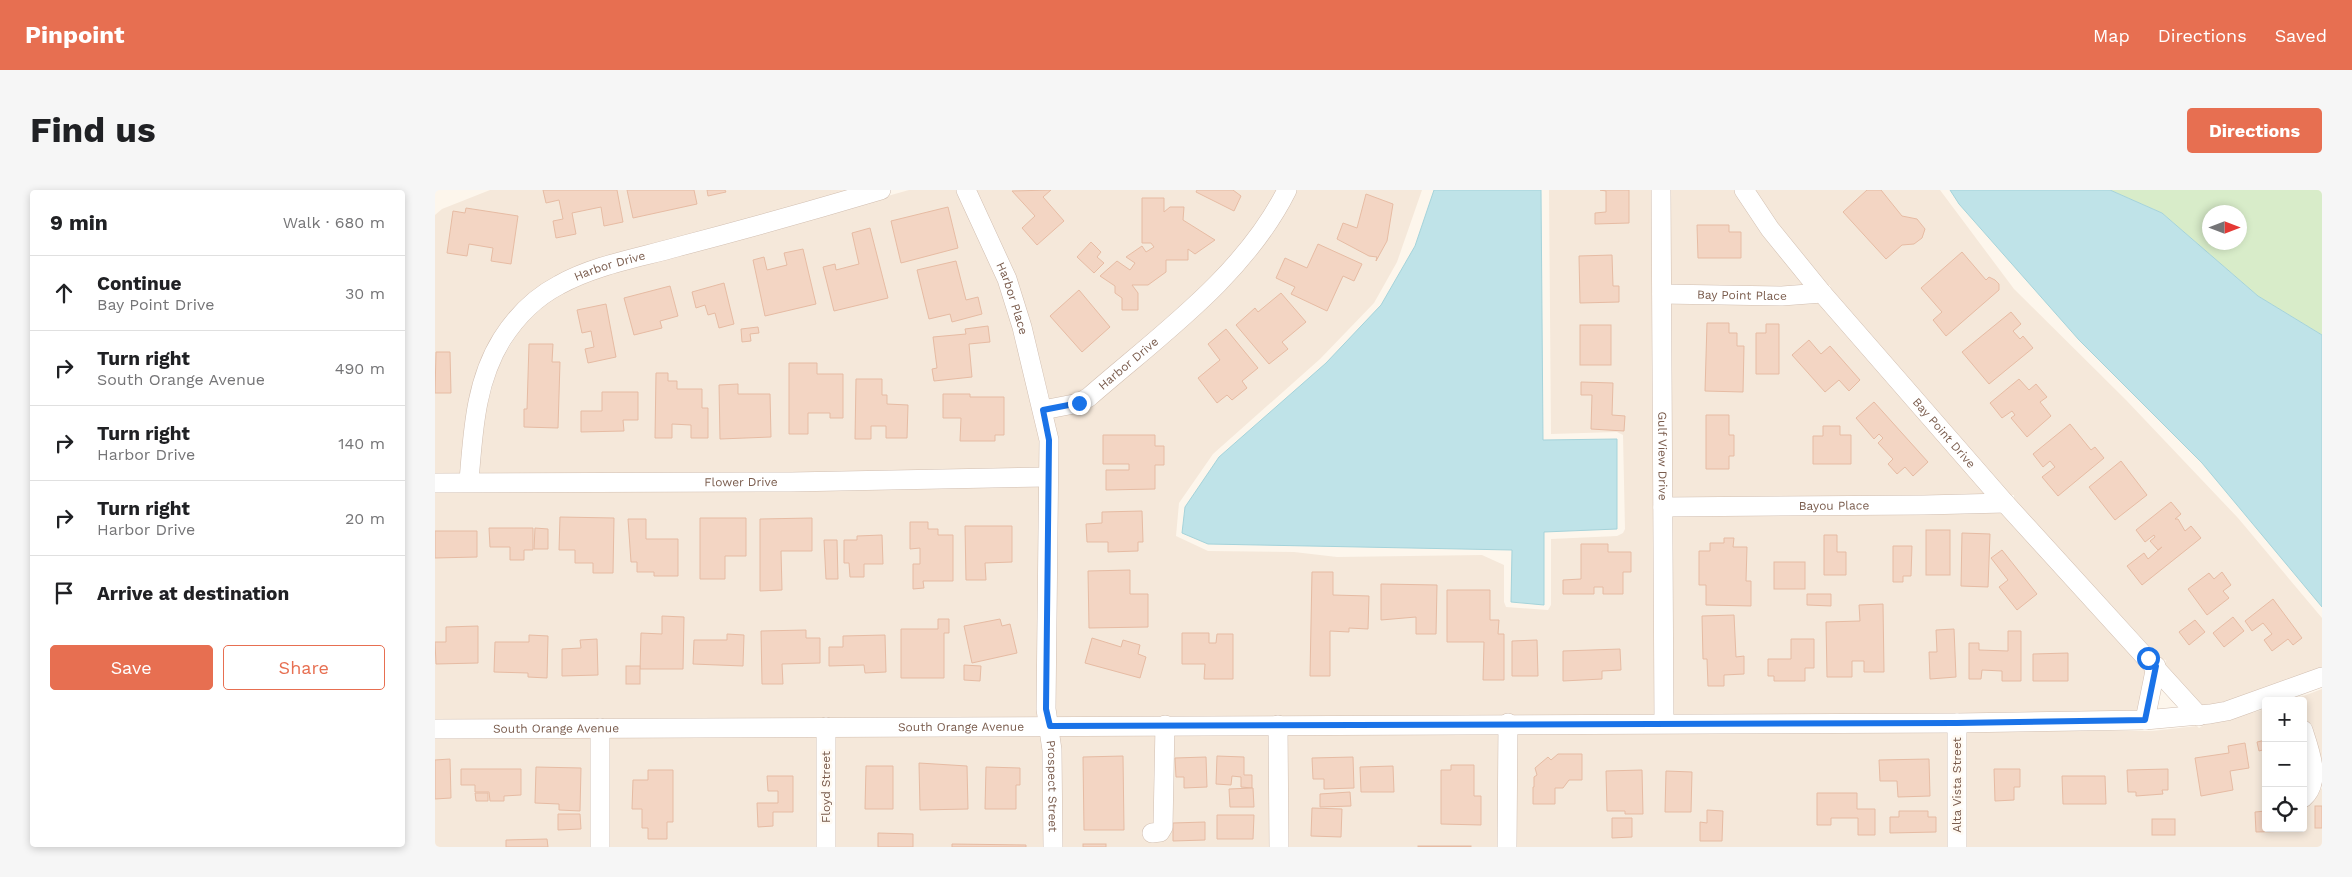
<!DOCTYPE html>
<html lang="en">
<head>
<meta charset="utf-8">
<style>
  body { margin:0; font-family:"Work Sans",sans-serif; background:#f6f6f6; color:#202124 }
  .controls { position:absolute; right:15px; bottom:15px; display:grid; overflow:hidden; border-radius:5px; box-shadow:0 2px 8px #0003 }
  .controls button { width:45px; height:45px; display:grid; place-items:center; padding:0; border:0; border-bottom:1px solid #e0e0e0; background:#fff; color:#202124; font:25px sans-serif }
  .compass { position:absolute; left:1767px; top:15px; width:45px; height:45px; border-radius:50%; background:#fff; box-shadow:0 2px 8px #0003; rotate:90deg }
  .stop { position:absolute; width:15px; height:15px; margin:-11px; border:4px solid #1a73e8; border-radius:50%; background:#fff }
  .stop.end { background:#1a73e8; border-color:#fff; box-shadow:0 1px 5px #0008 }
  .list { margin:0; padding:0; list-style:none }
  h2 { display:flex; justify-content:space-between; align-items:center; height:65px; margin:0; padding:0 20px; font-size:21px }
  h2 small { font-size:16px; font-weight:400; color:#757577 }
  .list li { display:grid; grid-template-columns:32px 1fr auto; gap:15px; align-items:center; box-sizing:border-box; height:75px; padding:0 20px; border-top:1px solid #e0e0e0 }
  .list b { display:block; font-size:19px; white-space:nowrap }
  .list p { margin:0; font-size:16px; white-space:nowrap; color:#757577 }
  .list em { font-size:16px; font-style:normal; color:#757577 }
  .actions { display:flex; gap:10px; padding:15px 20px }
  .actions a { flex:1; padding:11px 0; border:1px solid #e76f51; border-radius:5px; text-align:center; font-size:18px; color:#e76f51 }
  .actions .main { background:#e76f51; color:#fff }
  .icon { flex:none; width:28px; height:28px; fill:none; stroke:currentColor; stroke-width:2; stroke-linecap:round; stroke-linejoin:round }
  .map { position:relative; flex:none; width:1887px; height:657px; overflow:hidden; border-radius:5px }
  header { display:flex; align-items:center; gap:30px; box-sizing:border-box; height:70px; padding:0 25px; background:#e76f51; color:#fff }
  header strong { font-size:24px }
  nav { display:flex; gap:28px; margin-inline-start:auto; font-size:18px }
  .intro { display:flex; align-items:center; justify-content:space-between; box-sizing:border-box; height:120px; padding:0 30px }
  h1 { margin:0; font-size:35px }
  .button { padding:12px 22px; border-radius:5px; background:#e76f51; color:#fff; font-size:18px; font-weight:700 }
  main { display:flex; gap:30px; padding:0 30px }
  aside { flex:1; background:#fff; border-radius:5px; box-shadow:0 2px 8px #0003 }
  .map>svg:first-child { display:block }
</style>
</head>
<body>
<header>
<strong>Pinpoint</strong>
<nav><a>Map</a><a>Directions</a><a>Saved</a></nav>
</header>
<div class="intro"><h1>Find us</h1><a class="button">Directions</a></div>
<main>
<aside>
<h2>9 min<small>Walk · 680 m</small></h2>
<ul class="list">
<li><svg class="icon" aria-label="ahead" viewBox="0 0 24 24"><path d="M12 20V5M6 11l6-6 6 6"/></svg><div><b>Continue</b><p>Bay Point Drive</p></div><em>30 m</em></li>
<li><svg class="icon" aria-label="right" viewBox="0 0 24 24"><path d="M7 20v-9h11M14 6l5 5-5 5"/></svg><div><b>Turn right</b><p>South Orange Avenue</p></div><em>490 m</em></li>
<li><svg class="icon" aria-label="right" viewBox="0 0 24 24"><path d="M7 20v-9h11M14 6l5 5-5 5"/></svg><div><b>Turn right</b><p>Harbor Drive</p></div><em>140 m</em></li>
<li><svg class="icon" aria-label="right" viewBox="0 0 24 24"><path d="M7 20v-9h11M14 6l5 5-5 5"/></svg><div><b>Turn right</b><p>Harbor Drive</p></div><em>20 m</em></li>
<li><svg class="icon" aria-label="arrive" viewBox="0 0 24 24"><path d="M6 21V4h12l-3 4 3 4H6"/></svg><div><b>Arrive at destination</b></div></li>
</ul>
<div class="actions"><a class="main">Save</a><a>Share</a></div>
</aside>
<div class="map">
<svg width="1887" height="657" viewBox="0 0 1887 657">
  <rect width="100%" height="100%" fill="#fdf6ec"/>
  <g fill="#f5e8da">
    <path d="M55 0H418L134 81 39 194 30 231 25 284 0 285V25L7 19Z"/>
    <path d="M474 0H521L547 53 564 91 579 139 605 250 604 280 356 285 43 284 47 234 63 176 86 137 120 106 165 87Z"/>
    <path d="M540 0H842L824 33 781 84 649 201 640 205 615 211 596 136 580 87Z"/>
    <path d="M861 0H987L962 72 939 113 885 169 778 264 744 313 741 346 773 361 859 362 902 367 1047 365 1069 375V412L1071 417 1113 420 1116 415V349L1182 346 1188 343 1190 339 1188 245 1182 242 1116 244 1114 0H1217L1220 526 622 528 620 519 622 250 618 226 794 95 819 68 838 41Z"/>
    <path d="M1235 0H1300L1312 21 1371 97H1235Z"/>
    <path d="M1319 0H1505L1579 99 1691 210 1803 328 1887 428V481L1769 520 1730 474 1731 470 1726 469 1579 310V305H1575L1396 100 1395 95H1392L1342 35Z"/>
    <path d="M1383 111 1553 306 1236 309 1235 112Z"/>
    <path d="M604 295V528L0 531V300Z"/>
    <path d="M1566 321 1712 479 1703 524 1237 526 1236 325Z"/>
    <path d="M1887 499V571L1868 521V511H1864L1863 508Z"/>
    <path d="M1831 519V638H1868V616L1881 607 1887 598V657H1531L1530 541H1717L1762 536 1764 538 1769 535Z"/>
    <path d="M1064 541V657H853L852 542Z"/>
    <rect x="1081" y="541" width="432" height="116"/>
    <path d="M835 542V657H626L624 543Z"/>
    <path d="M607 543 609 657H400V545Z"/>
    <path d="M383 545V657H174V546Z"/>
    <path d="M156 546V657H0V547Z"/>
  </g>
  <path fill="#d8ecc9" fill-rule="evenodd" d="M1675 0H1887V145L1823 106 1727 23ZM1774 22H1804V52H1774Z"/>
  <g fill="#bfe3e8" stroke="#a5d3da">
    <path d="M999 0H1106L1108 250 1182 249V339L1109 342V415L1076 412 1077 360 773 354 747 343 750 317 784 267 891 173 946 115 980 56Z"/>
    <path d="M1515 0H1675L1727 23 1823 106 1887 145V417L1767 273 1644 150 1524 14Z"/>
  </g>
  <g fill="#f3d5c3" stroke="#e6bba3">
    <path d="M108 0H182L188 32 169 36 166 17 137 23 141 44 121 48 118 31 128 29 124 10 111 13Z"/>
    <path d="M192 0H259L262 14 198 28Z"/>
    <path d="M272 0H290L291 2 273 6Z"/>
    <path d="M616 0 608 7 629 31 602 55 587 38 600 26 577 1Z"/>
    <path d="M762 0H798L806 6 799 21 761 2Z"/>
    <path d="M1165 0H1194V33L1160 34V23L1171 22V1Z"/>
    <path d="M1432 0H1446L1467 26 1482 29 1490 39 1487 48 1479 54 1467 55 1451 69 1408 22Z"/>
    <path d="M931 4 958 14 952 51 941 71 942 67 934 66 902 49 908 33 922 38Z"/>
    <path d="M707 8H729V22L735 17H749L748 30 780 50 760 64 753 59V70H731V82L713 95H697L703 103V120H687V108L680 103V96L665 86 682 71 695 80 700 73 691 67 707 56 711 62 719 57 716 53H707Z"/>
    <path d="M513 17 523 58 466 73 456 31Z"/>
    <path d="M31 18 83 26 76 74 56 71 58 58 34 54 32 66 12 63 18 21 30 23Z"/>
    <path d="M1262 35H1294V42H1306V68H1263Z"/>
    <path d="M435 38 453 108 399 121 388 77 400 74 401 80 424 74 417 43Z"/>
    <path d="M656 52 666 62 662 67 669 73 659 83 642 67Z"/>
    <path d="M883 54 927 74 919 91 908 86 892 121 856 104 860 97 841 88 850 68 872 78Z"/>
    <path d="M368 59 381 114 330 126 318 70 329 67 332 80 352 75 349 63Z"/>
    <path d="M1527 62 1551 90 1554 87 1560 90 1564 94V100L1511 146 1498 130 1507 122 1486 98Z"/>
    <path d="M1177 65 1178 96H1184V112L1145 113 1144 66Z"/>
    <path d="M521 71 531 110 543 107 547 124 517 132 515 124 494 129 482 80Z"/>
    <path d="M289 93 299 134 284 138 280 123 273 125 270 115 261 118 257 102Z"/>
    <path d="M235 96 243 126 225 131 227 138 199 145 189 108Z"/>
    <path d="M644 100 675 137 647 162 615 126Z"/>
    <path d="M846 103 871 132 847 152 853 159 834 174 801 135 820 118 823 122Z"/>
    <path d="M171 114 181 167 153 173 150 159 159 157 156 141 147 143 142 120Z"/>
    <path d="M1576 122 1586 134 1578 141 1585 149 1588 146 1598 158 1554 194 1527 162Z"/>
    <path d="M1272 133H1294V143H1302V156H1309L1308 202 1270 201Z"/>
    <path d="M1331 134H1344V184H1321V143H1331Z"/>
    <rect x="1145" y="135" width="31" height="40"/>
    <path d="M553 136 555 152 534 154 537 187 499 191 497 179 502 178 498 147 531 144 530 139Z"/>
    <path d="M323 137 324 143 315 144 316 151 307 152 306 139Z"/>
    <path d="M791 139 823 178 807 191 812 198 797 210 792 205 782 213 763 188 785 170 773 154Z"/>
    <path d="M1374 150 1386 164 1395 156 1425 190 1414 201 1404 190 1390 202 1357 165Z"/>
    <path d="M94 154H118L117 172H125L123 238 89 237V219H92Z"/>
    <path d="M1 162H15L16 203H0Z"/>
    <path d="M354 173H382V184H408V228H395V223H373V244H354Z"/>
    <path d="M221 183H233V191H242V199H267V218H273V248H256V235L237 234V248H220Z"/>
    <path d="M421 189H447V205H452V214L473 215 472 248H451V236H436V249H420Z"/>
    <path d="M1584 189 1594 200 1601 194 1612 207 1605 212 1616 226 1592 247 1576 228 1580 225 1577 221 1567 228 1555 213Z"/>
    <path d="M1146 192 1178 193 1177 225 1190 226 1189 241 1156 239 1157 205H1146Z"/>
    <path d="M303 194V204H335L336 247 285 249 284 195Z"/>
    <path d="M167 202H203V230H188L189 241 146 242V221H167Z"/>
    <path d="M508 204H535V207H569V245H560V251H525L526 228H508Z"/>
    <path d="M1439 212 1493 272 1478 286 1470 277 1462 284 1453 274 1458 269 1443 253 1448 248 1444 244 1439 249 1421 228Z"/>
    <path d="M1271 225H1294V245H1299V266H1294V279H1271Z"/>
    <path d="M1635 234 1656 260 1660 257 1669 268 1623 306 1607 287 1620 277 1615 271 1608 277 1598 264Z"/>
    <path d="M1388 236H1405V245H1416V274H1378V246H1388Z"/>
    <path d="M668 245H720V256H729V275H720V299L671 300V280H694V274H668Z"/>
    <path d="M1686 271 1712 305 1680 330 1654 297Z"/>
    <path d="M1736 312 1746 324 1740 329H1743L1750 341 1756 336 1766 348 1707 395 1692 376 1709 363 1713 369 1727 357 1723 360 1715 351 1720 347 1719 345 1710 352 1701 340Z"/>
    <path d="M707 321 708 352H703V361L673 362V352H652L651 334 667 333V322Z"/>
    <path d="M125 327 179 328 178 383H158V373H140V360H124Z"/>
    <path d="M265 328H311V366H290V389H265Z"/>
    <path d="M377 328V361H346L347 400 325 401V329Z"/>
    <path d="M193 329H211V349H243V386H219V382H202V372H196Z"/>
    <path d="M475 332H493V339H503V345H518V391H488L489 398 478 399V374H485V358L475 359Z"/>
    <path d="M530 336H577V372L550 373 551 390H531Z"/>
    <path d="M54 338H98V360H89V370H75V357H55Z"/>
    <path d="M100 338 113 339V359H99Z"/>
    <rect x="1491" y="340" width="24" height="45"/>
    <path d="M0 341H42V367L0 368Z"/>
    <path d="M1527 343 1555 344 1553 397 1526 396Z"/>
    <path d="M447 345 448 374H429V387H415L414 373H409V350H422V346Z"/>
    <path d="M1389 345H1402V362H1411V385H1389Z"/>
    <path d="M1289 348H1299L1298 357H1312L1311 391H1316V416L1271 415V395H1264V361H1275V353H1289Z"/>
    <path d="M389 350H402L403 389H391Z"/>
    <path d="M1146 354H1173V362H1196V382H1188V404H1168V397H1159V404H1128V390L1146 389Z"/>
    <path d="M1458 356H1477L1476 386H1468V392H1458Z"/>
    <path d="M1567 360 1602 404 1582 420 1564 397 1573 390 1556 368Z"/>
    <rect x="1339" y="372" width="31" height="27"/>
    <path d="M695 380V404H713V437L654 438 653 381Z"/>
    <path d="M877 382H898V405L934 406 933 439 914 438V442L895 441V486H875Z"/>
    <path d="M1787 382 1796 395 1788 401 1794 408 1772 425 1753 399 1774 383 1779 389Z"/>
    <path d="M946 394 1002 395 1001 444H981V427L946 430Z"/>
    <path d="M1012 400H1055V430H1064L1063 444H1069V490H1048L1049 452H1012Z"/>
    <path d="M1372 404H1396V416L1372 415Z"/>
    <path d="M1838 409 1867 448 1858 455 1853 449 1837 461 1829 450 1837 444 1828 433 1817 441 1810 431Z"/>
    <path d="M1448 414 1449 482H1429V471H1417V487H1392L1391 432 1425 431 1424 415Z"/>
    <path d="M1299 425 1301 467 1309 466V484L1289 485V496H1273L1272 469H1268L1267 426Z"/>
    <path d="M227 426 249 427 248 479H205L206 443 227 444Z"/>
    <path d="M1798 427 1809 441 1789 457 1778 443Z"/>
    <path d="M503 429H514V443H509V488H466V439H503Z"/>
    <path d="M565 429 567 436 575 434 582 463 537 473 529 436Z"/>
    <path d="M1760 430 1770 442 1754 455 1744 442Z"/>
    <path d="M43 436V473L1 474 0 452H11V437Z"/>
    <path d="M1519 439 1521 487 1495 489 1494 462H1502L1501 440Z"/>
    <path d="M371 440V448H385V473L347 474 348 494H327L326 441Z"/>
    <path d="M1573 441H1586V491H1567V481L1547 480 1546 489H1534V453H1544V460L1573 461Z"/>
    <path d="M747 443H774V453H781L782 444H798V489H769L770 474H747Z"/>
    <path d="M292 444 309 445 308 476 258 474 259 450H292Z"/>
    <path d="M94 445 113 446 112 488 93 487V483L59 482 60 452H94Z"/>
    <path d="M450 445 451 482 430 483 429 475 394 476V457H408V446Z"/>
    <path d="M657 448 686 457 688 450 705 455 703 464 711 467 705 488 650 473Z"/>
    <path d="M162 449 163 485 127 486V459L146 458 145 450Z"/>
    <path d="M1356 449H1379V478H1370V491H1339V486H1333V469H1356Z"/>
    <path d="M1102 450 1103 486H1077V451Z"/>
    <path d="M1185 459 1186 480 1167 481V489L1128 491V461Z"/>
    <path d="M1633 463V491H1598V464Z"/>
    <path d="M529 475 546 476 545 491 529 490Z"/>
    <rect x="191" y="476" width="14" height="18"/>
    <path d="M1831 550V559L1824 561 1822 552Z"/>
    <path d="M1810 553 1814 578 1795 581 1798 600 1766 606 1760 568 1794 563 1793 556Z"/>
    <path d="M1123 564H1147V590H1134L1128 598H1120V614H1098V597H1099V587L1102 585 1100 578 1113 567 1116 570Z"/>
    <path d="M688 566 689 640H649L648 567Z"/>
    <path d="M782 566 809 567V585H817V598L806 597V587L797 586 796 595 781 594Z"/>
    <path d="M771 567 772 597 749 598V587H741L740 568Z"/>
    <path d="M918 567 919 598 889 599V589H878L877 568Z"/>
    <path d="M15 569 16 608 0 609V570Z"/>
    <path d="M1494 569 1495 606 1463 607 1462 591H1445L1444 570Z"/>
    <path d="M484 573 532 576 533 619 485 620Z"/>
    <path d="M1016 575H1039V606H1046V635L1006 634V580H1016Z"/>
    <path d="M431 576H458V619H430Z"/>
    <path d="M958 576 959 602H926L925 577Z"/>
    <path d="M101 577 146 578 145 621 124 620V614L100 613Z"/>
    <path d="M551 577 585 578V595H581V619H550Z"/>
    <path d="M26 579H86V605L69 606V611H55L54 602H40V595H26Z"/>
    <path d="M1559 579H1585V597H1579V610L1560 611Z"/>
    <path d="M1733 579V600H1727L1728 604 1701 606V602H1693L1692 580Z"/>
    <path d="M213 580H238V632H232V649H213V638H207V619H197L198 590H213Z"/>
    <path d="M1207 580 1208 624H1190V621H1172L1171 581Z"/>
    <path d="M1231 581 1257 582 1256 622H1230Z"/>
    <path d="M332 586H358V622H338V636L323 637 322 613H343V601H333Z"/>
    <path d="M1627 586H1670L1671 614H1628Z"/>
    <path d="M818 598 819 617H795L794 599Z"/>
    <path d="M915 602 916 616 885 617V604Z"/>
    <path d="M40 603H53V611H41Z"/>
    <path d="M1382 603H1422V619H1440V645H1423V628H1396V635H1382Z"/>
    <rect x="1880" y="616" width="7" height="22"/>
    <path d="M877 618 907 619 906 647 876 646Z"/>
    <path d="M1272 620 1288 621 1287 651H1265V632L1272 633Z"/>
    <path d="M1464 621H1493V627H1501V642L1455 643V627H1464Z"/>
    <path d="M1831 621V638H1861V641L1821 642 1820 622Z"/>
    <path d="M123 624H145L146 639 123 640Z"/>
    <path d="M782 625H819L818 649H782Z"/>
    <path d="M1177 628H1197V647L1177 648Z"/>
    <rect x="1717" y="629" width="23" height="16"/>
    <path d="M770 632V650L738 651V633Z"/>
    <path d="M443 643 478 644V657H443Z"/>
    <path d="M112 649 113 657H71V650Z"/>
    <path d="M517 654 591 655V657H517Z"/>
    <rect x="648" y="654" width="23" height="3"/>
    <rect x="983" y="656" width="53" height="1"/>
  </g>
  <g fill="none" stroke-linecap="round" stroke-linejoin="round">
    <defs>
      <g id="minor">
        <path id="s1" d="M531 0 572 89 587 137 614 250 611 519 617 560 618 657"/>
        <path id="s2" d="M1226 0 1229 533"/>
        <path id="s3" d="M1309 0 1335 39 1387 103 1570 313 1764 526"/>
        <path id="s4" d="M1227 104 1347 106 1387 103"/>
        <path id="s5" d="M608 220 644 213 654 207C725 145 809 86 852 0"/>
        <path id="s6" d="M34 291C38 243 40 192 67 149 81 127 101 107 124 95 160 75 203 68 242 57 311 39 379 20 446 0"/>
        <path id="s7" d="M0 293 356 292 612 287"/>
        <path id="s8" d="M1228 317 1489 315 1570 313"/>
        <path d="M1710 530 1721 476"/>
        <path d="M1522 533V657"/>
        <path d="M843 535 844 657"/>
        <path d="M391 537V657"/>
        <path d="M165 538V657"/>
        <path id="s9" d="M0 539 1522 533 1710 530 1775 524 1792 521 1887 487"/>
        <path d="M1868 540C1875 562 1887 591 1868 608"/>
        <path d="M717 643 725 642 728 637 730 535"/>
        <path d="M1072 657 1073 533"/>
      </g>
    </defs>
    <use href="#minor" stroke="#d1beb0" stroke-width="20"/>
    <use href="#minor" stroke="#fff" stroke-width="19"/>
  </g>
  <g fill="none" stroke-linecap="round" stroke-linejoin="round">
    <path stroke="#1a73e8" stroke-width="6" d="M644 213 608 220 614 250 611 519 615 536 1522 533 1710 530 1721 476 1713 468"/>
  </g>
  <g text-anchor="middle" stroke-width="5" stroke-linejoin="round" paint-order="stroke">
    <g font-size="12" fill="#7a5c4d" stroke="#fffaf3">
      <text dy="4" stroke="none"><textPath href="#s6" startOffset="281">Harbor Drive</textPath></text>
      <text dy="4" stroke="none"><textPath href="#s4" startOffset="80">Bay Point Place</textPath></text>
      <text dy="4" stroke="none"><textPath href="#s1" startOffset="118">Harbor Place</textPath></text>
      <text dy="4" stroke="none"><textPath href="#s5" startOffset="100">Harbor Drive</textPath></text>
      <text dy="4" stroke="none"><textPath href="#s3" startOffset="315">Bay Point Drive</textPath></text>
      <text dy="4" stroke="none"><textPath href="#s2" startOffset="266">Gulf View Drive</textPath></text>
      <text dy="4" stroke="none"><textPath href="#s7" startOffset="306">Flower Drive</textPath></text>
      <text dy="4" stroke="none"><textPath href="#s8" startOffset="171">Bayou Place</textPath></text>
      <text dy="4" stroke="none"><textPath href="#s9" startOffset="526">South Orange Avenue</textPath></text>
      <text dy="4" stroke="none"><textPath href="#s9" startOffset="121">South Orange Avenue</textPath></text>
      <text transform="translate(1522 595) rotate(-90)" y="4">Alta Vista Street</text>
      <text dy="4" stroke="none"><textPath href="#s1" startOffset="611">Prospect Street</textPath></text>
      <text transform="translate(391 597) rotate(-90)" y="4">Floyd Street</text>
    </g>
  </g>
</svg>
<div class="controls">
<button>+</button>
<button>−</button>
<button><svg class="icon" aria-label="locate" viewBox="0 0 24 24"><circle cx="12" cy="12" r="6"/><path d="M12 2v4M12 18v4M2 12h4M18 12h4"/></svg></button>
</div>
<svg class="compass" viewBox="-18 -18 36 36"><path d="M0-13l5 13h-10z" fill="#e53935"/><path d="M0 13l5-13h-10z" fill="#757577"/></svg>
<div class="stop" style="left:1713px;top:468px"></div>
<div class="stop end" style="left:644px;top:213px"></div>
</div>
</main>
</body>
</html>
